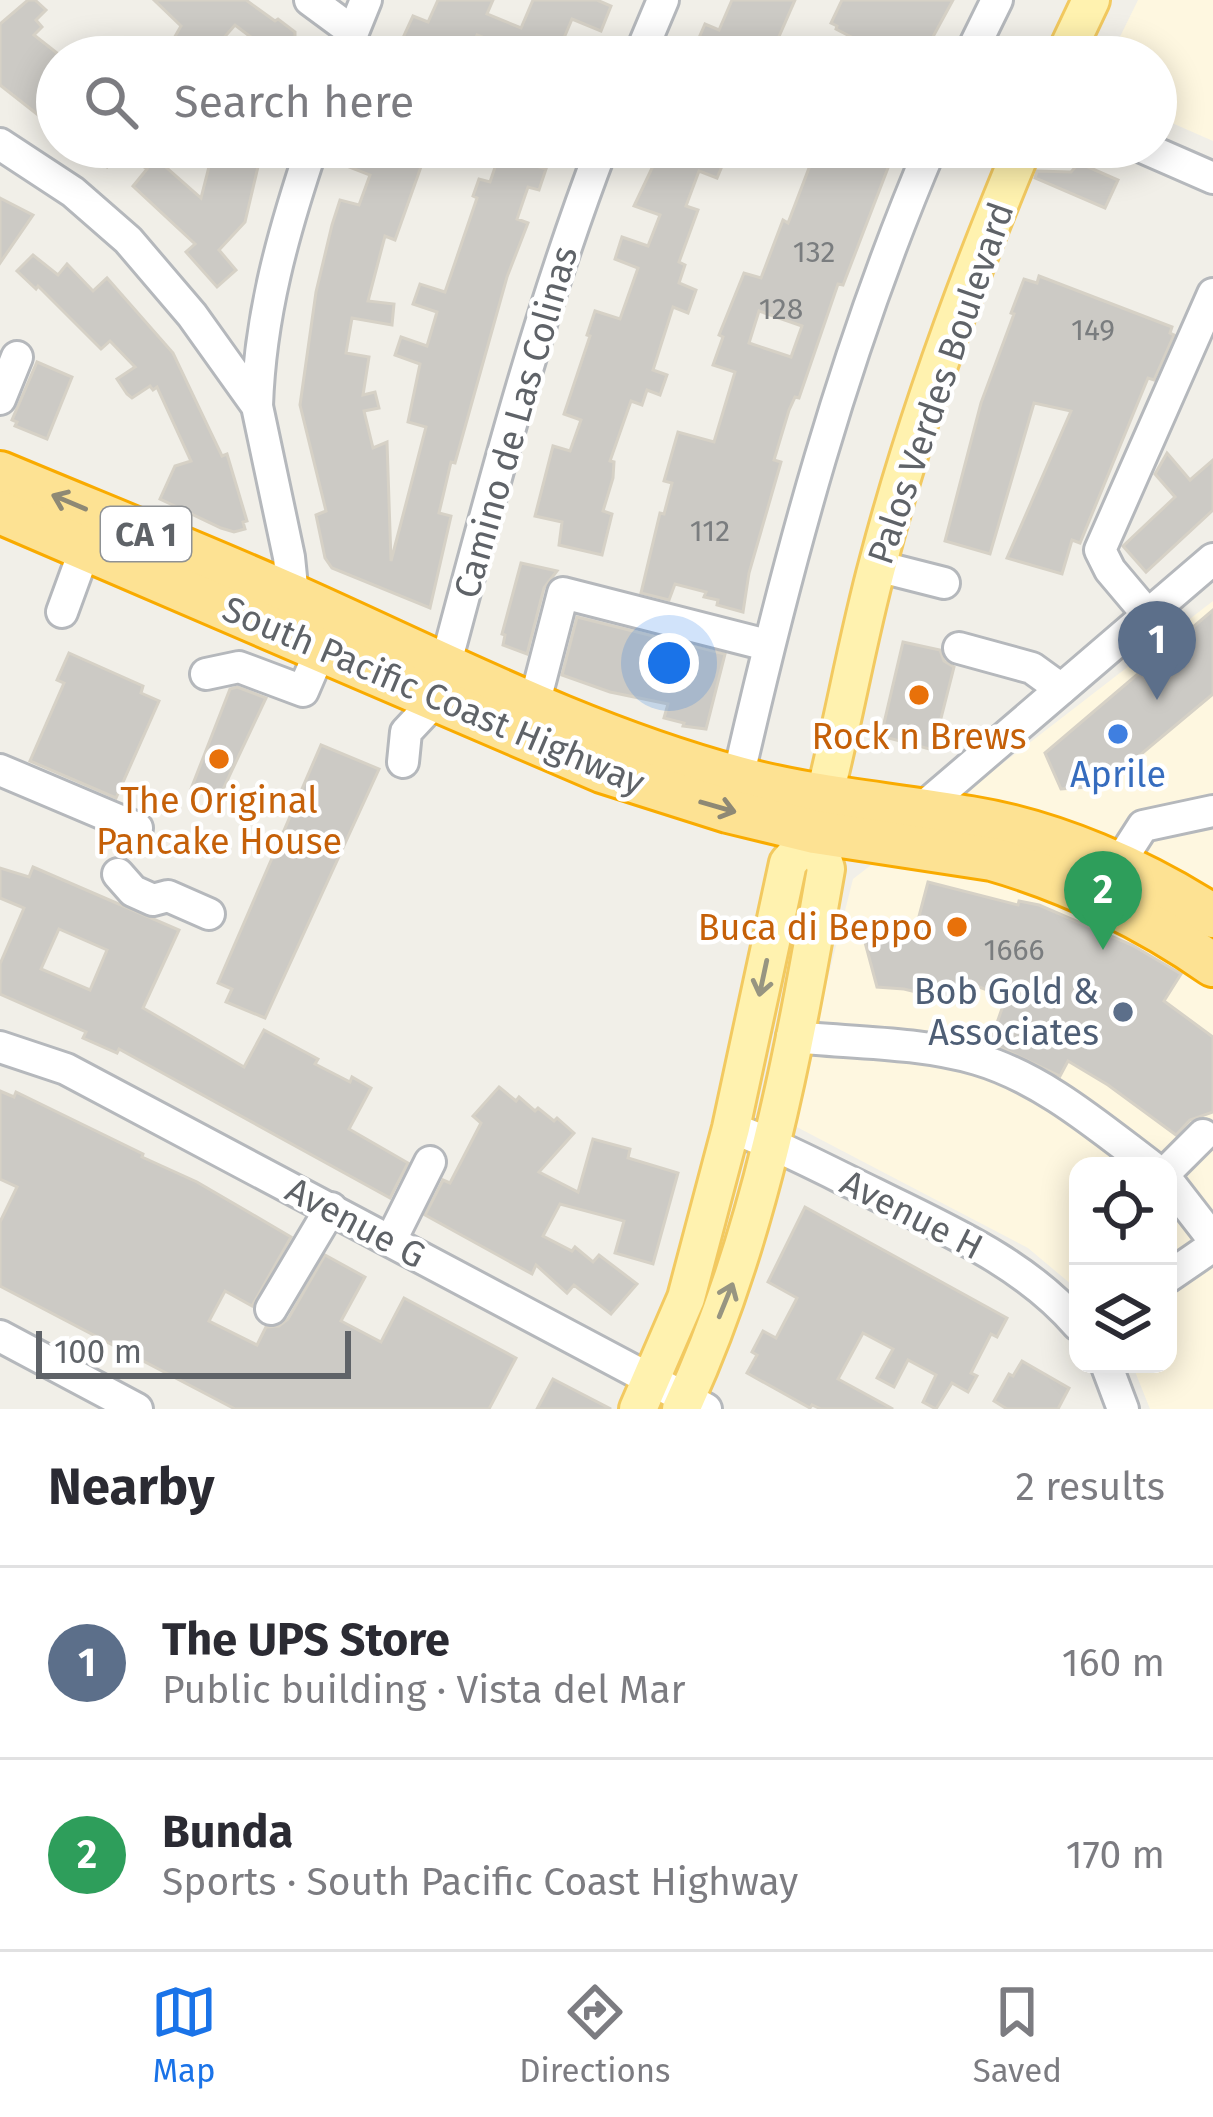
<!DOCTYPE html>
<html lang="en">
<head>
<meta charset="utf-8">
<style>
  body { margin:0; font-family:"Fira Sans",sans-serif; background:#f2f2f3; color:#2b2b33 }
  .controls { position:absolute; right:36px; bottom:36px; display:grid; overflow:hidden; border-radius:24px; box-shadow:0 6px 30px #0003 }
  .controls button { width:108px; height:108px; display:grid; place-items:center; padding:0; border:0; border-bottom:3px solid #e1e1e2; background:#fff; color:#2b2b33; font:60px sans-serif }
  .scale { position:absolute; left:36px; bottom:30px; width:315px; box-sizing:border-box; padding-left:12px; border:6px solid #5f6368; border-top:0; font-size:33px; line-height:42px; white-space:nowrap; color:#5f6368; -webkit-text-stroke:9px #fff; paint-order:stroke }
  .you { position:absolute; left:669px; top:663px; width:42px; height:42px; margin:-30px; border:9px solid #fff; border-radius:50%; background:#1a73e8; box-shadow:0 0 0 18px #1a73e833 }
  .badge { display:grid; place-items:center; width:78px; height:78px; border-radius:50%; background:#1a73e8; color:#fff; font-size:39px; font-weight:700 }
  .pin { position:absolute; translate:-50% -99px; filter:drop-shadow(0 3px 6px #0008) }
  .pin::after { content:''; position:absolute; top:63px; width:42px; height:36px; background:inherit; clip-path:polygon(0 0,100% 0,50% 100%) }
  .list { margin:0; padding:0; list-style:none }
  h2 { display:flex; justify-content:space-between; align-items:center; height:156px; margin:0; padding:0 48px; font-size:51px }
  h2 small { font-size:39px; font-weight:400; color:#7c7c81 }
  .list li { display:grid; grid-template-columns:78px 1fr auto; gap:36px; align-items:center; box-sizing:border-box; height:192px; padding:0 48px; border-top:3px solid #e1e1e2 }
  .list b { display:block; font-size:45px; white-space:nowrap }
  .list p { margin:0; font-size:39px; white-space:nowrap; color:#7c7c81 }
  .list em { font-size:39px; font-style:normal; color:#7c7c81 }
  .icon { flex:none; width:66px; height:66px; fill:none; stroke:currentColor; stroke-width:2; stroke-linecap:round; stroke-linejoin:round }
  .map { position:relative; flex:none; width:1213px; height:1409px; overflow:hidden }
  .search { position:absolute; background:#fff; box-shadow:0 6px 30px #0003; left:36px; right:36px; top:36px; height:132px; display:flex; align-items:center; gap:30px; box-sizing:border-box; padding:0 42px; border-radius:66px; color:#7c7c81; font-size:45px }
  .sheet { height:540px; background:#fff }
  nav { display:flex; justify-content:space-around; align-items:center; box-sizing:border-box; height:168px; border-top:3px solid #e1e1e2; background:#fff; font-size:33px; color:#7c7c81 }
  nav a { display:grid; justify-items:center; gap:6px }
  nav .on { color:#1a73e8 }
  .map>svg:first-child { display:block }
</style>
</head>
<body>
<div class="map">
<svg width="1213" height="1409" viewBox="0 0 1213 1409">
  <rect width="100%" height="100%" fill="#f1efe8"/>
  <g fill="#fef7e0">
    <path d="M1138 0H1213V141L1156 116V57H1110Z"/>
    <path d="M1213 601V1409H1150L1132 1364H1168V1166H1078V1290L1028 1248 791 1124 853 879Z"/>
  </g>
  <g fill="#cccac5" stroke="#d6d1c6" stroke-width="3" fill-rule="evenodd">
    <path d="M28 0H35L46 10 36 20 42 27 34 35 57 53V124L44 115 42 118 0 85V24Z"/>
    <path d="M154 0H246L275 21 278 19 295 32V38L308 45 303 57H277L235 25 207 57H192L173 40 181 26Z"/>
    <path d="M438 0H493L487 14 521 28 533 0H597L611 6 601 31 572 19 556 57H532L477 35 468 57H418L422 48 402 40 413 16 428 22Z"/>
    <path d="M732 0H795L770 57H719L695 47 705 24 719 30Z"/>
    <path d="M842 0H953L922 57H890L836 29 837 26 831 23Z"/>
    <path d="M79 147H184L167 168 201 198 214 147H247L261 154 245 222 219 250 236 270 217 287 186 252 195 244 133 186 147 169 120 150 107 167Z"/>
    <path d="M357 147 369 152 371 147H428L395 240 385 236 368 301 394 304 392 325 352 318 346 353 369 357 363 395 375 392 379 408 364 411 373 448 387 442 391 561 426 427 408 422 420 364 395 355 401 337 427 346 437 312 413 304 420 284 445 292 477 198 473 196 479 179 490 182 502 147H526L521 161 546 169 539 190 528 187 517 219 528 223 507 277 455 463 451 462 439 513 451 516 430 608 332 568 325 558 316 515 326 511 300 405 316 292 332 225 340 200 359 205 370 175 349 167Z"/>
    <path d="M662 147H730L717 178 699 171 686 206 698 210 679 262 685 265 679 283 696 290 688 313 673 307 653 370 667 375 660 395 647 390 642 405 631 401 610 461 614 462 613 478 603 511 612 514 602 555 559 545 562 522 535 516 553 446 570 451 581 420 564 414 590 336 587 335 595 311 620 319 638 268 615 259 622 237 648 246 660 215 634 206Z"/>
    <path d="M817 147H896L843 285 838 284 799 398 795 397 789 410 774 460 781 462 749 573 743 612 717 605 718 600 704 597 706 592 675 584 669 600 641 593 660 513 664 514 672 483 664 481 678 432 714 442 735 372 713 365 723 337 719 335 744 273 761 278 783 220 788 223ZM759 311 802 326 791 357 749 343Z"/>
    <path d="M1079 163 1118 180 1105 208 1035 178 1037 171 1071 172Z"/>
    <path d="M0 198 33 215 0 263Z"/>
    <path d="M33 255 58 275 67 264 93 291 107 278 173 353 222 456 227 454 247 521 243 522 245 529 234 532 221 528 160 499 175 466 191 461 157 387 153 390 150 386 132 398 127 394 117 379 135 367 110 341 101 349 38 286 36 289 17 271Z"/>
    <path d="M1039 276 1172 327 1170 333 1174 335 1154 380 1148 378 1080 543 1072 540 1062 574 1007 558 1071 411 1034 403 990 554 945 541 981 403 1014 314 1011 313 1024 279 1037 283Z"/>
    <path d="M37 362 72 377 47 439 15 426 17 422 12 420Z"/>
    <path d="M1167 453 1190 480 1213 460V510L1146 572 1123 546 1175 497 1155 474Z"/>
    <path d="M521 563 557 571 544 588 527 654 503 645 505 635 502 634Z"/>
    <path d="M1213 610V694L1103 786 1061 789 1045 753Z"/>
    <path d="M577 617 725 654 706 729 683 726 684 723 664 718 668 704 610 692 562 675Z"/>
    <path d="M903 642 940 650 944 661 954 667 933 750 881 736Z"/>
    <path d="M69 653 143 686 141 693 159 701 116 798 30 761 64 683 57 680Z"/>
    <path d="M237 687 266 698 218 800 191 789 230 689Z"/>
    <path d="M321 745 379 769 265 1018 226 1002 232 989 218 983Z"/>
    <path d="M33 867 179 930 143 1008 244 1067 264 1030 318 1059 315 1064 350 1082 352 1077 371 1088 349 1129 408 1163 390 1198 119 1049 117 1053 83 1038 86 1032 0 994V964L24 908 0 898V868L29 877ZM59 929 107 950 90 990 41 969Z"/>
    <path d="M928 882 1018 905 1019 901 1039 905 1132 945 1181 974 1164 1001 1213 1037V1112L1190 1120 1176 1135 1108 1085 1068 1061 1060 1076 990 1043 1006 997 974 985 969 1005 904 989 877 987 863 935 917 924Z"/>
    <path d="M499 1087 516 1101 519 1097 535 1111 538 1108 554 1121 557 1118 574 1133 539 1172 578 1192 593 1139 630 1149 628 1158 678 1173 653 1264 615 1253 624 1221 560 1204 543 1236 572 1251 575 1247 593 1262 599 1255 637 1284 611 1314 574 1285 567 1293 536 1265 532 1274 425 1215 443 1180 450 1183 481 1123 473 1116Z"/>
    <path d="M0 1091 14 1097 16 1092 143 1154 142 1157 197 1182 291 1237 252 1306 225 1291 209 1321 257 1345 266 1327 279 1326 288 1319 325 1255 365 1277 341 1321 381 1342 404 1298 516 1358 489 1409H235L0 1286V1222L17 1187 0 1179Z"/>
    <path d="M805 1207 1007 1318 997 1337 991 1334 971 1373 977 1376 968 1392 952 1383 936 1409 923 1402 936 1375 908 1360 894 1387 877 1378 893 1349 863 1333 838 1379 893 1409H821L812 1405 810 1408 747 1373 757 1355 752 1352 763 1331 776 1338 797 1298 768 1282Z"/>
    <path d="M1022 1361 1069 1388 1058 1409H1007L994 1401 1009 1374 1013 1376Z"/>
    <path d="M553 1379 611 1409H537Z"/>
  </g>
  <g fill="none" stroke-linecap="round" stroke-linejoin="round">
    <defs>
      <g id="minor">
        <path d="M310 0 352 31"/>
        <path d="M343 57 366 0"/>
        <path d="M639 57 663 0"/>
        <path d="M969 57 997 0"/>
        <path d="M0 144 73 192 128 240 192 315 257 406 289 557 293 596 285 612"/>
        <path d="M1142 147 1213 178"/>
        <path d="M0 399 17 357"/>
        <path d="M257 406C260 315 283 233 312 147"/>
        <path d="M877 566 944 583"/>
        <path d="M62 612 85 549"/>
        <path d="M1148 615 1110 570 1100 550 1213 294"/>
        <path d="M959 648 1032 668 1061 689"/>
        <path d="M206 674 239 667 303 691 321 649"/>
        <path d="M534 705 563 593 767 645"/>
        <path d="M403 762 406 732 436 700C486 514 533 327 602 147"/>
        <path d="M0 770 137 828"/>
        <path d="M738 778C787 563 844 350 931 147"/>
        <path d="M919 811 1213 559"/>
        <path d="M1118 865 1143 826 1213 811"/>
        <path d="M118 874 133 891 153 900 168 896 209 914"/>
        <path d="M792 1037C854 1043 917 1042 977 1059 1042 1078 1098 1126 1151 1166"/>
        <path d="M0 1047 66 1069 706 1409"/>
        <path d="M731 1128C781 1146 827 1171 875 1194 947 1230 1025 1263 1078 1325"/>
        <path d="M1168 1170 1203 1135"/>
        <path d="M1168 1181 1213 1239"/>
        <path d="M391 1240 430 1162"/>
        <path d="M1168 1277 1213 1246"/>
        <path d="M271 1309 331 1208"/>
        <path d="M0 1336 137 1409"/>
        <path d="M1106 1364 1123 1409"/>
      </g>
      <g id="major">
        <path d="M1064 57 1091 0"/>
        <path d="M638 1409 686 1298 731 1128 788 863 815 832C840 743 854 652 878 563 915 421 966 283 1023 147"/>
        <path d="M681 1409C760 1240 794 1052 826 869L815 832"/>
      </g>
      <g id="highway">
        <path d="M0 473C98 514 196 553 293 596 439 661 582 736 738 778 814 799 893 804 970 818 1055 832 1141 870 1213 916"/>
        <path d="M0 512 602 771 728 811 815 832 992 859C1069 881 1148 919 1213 965"/>
      </g>
    </defs>
    <use href="#minor" stroke="#b5b8bc" stroke-width="36"/>
    <use href="#major" stroke="#f2c960" stroke-width="42"/>
    <use href="#highway" stroke="#f9ab00" stroke-width="48"/>
    <use href="#minor" stroke="#fff" stroke-width="30"/>
    <use href="#major" stroke="#fff2af" stroke-width="36"/>
    <use href="#highway" stroke="#fde293" stroke-width="42"/>
  </g>
  <defs><path id="oneway-shaft" d="M-6 0H5M1.5-3L5.5 0L1.5 3" fill="none" stroke-width="1.6" stroke-linecap="round" stroke-linejoin="round" transform="scale(3)"/></defs>
  <g stroke="#8e8975">
    <use href="#oneway-shaft" transform="translate(69 502) rotate(-157)"/>
    <use href="#oneway-shaft" transform="translate(718 807) rotate(16)"/>
  </g>
  <g stroke="#979581">
    <use href="#oneway-shaft" transform="translate(763 978) rotate(102)"/>
    <use href="#oneway-shaft" transform="translate(726 1300) rotate(-68)"/>
  </g>
  <g fill="#e8710a" stroke="#fff" stroke-width="4.5">
    <circle cx="919" cy="695" r="12"/>
    <circle cx="219" cy="759" r="12"/>
    <circle cx="957" cy="927" r="12"/>
  </g>
  <circle fill="#3f7fe0" stroke="#fff" stroke-width="4.5" cx="1118" cy="734" r="12"/>
  <circle fill="#5c6f8a" stroke="#fff" stroke-width="4.5" cx="1123" cy="1012" r="12"/>
  <g text-anchor="middle" stroke-width="9" stroke-linejoin="round" paint-order="stroke">
    <g font-size="30" fill="#7a7d7f">
      <text x="814" y="262">132</text>
      <text x="781" y="319">128</text>
      <text x="1093" y="340">149</text>
      <text x="710" y="541">112</text>
      <text x="1014" y="960">1666</text>
    </g>
    <rect fill="#fff" stroke="#8f9295" stroke-width="3" x="101" y="507" width="90" height="54" rx="9"/>
    <g font-size="33" font-weight="bold" fill="#5f6368">
      <text x="146" y="546">CA 1</text>
    </g>
    <g font-size="36" fill="#5f6368" stroke="#fff">
      <text transform="translate(940 383) rotate(-71)" y="13">Palos Verdes Boulevard</text>
      <text transform="translate(515 422) rotate(-74)" y="13">Camino de Las Colinas</text>
      <text transform="translate(434 695) rotate(23)" y="13">South Pacific Coast Highway</text>
      <text transform="translate(912 1214) rotate(27)" y="13">Avenue H</text>
      <text transform="translate(356 1222) rotate(28)" y="13">Avenue G</text>
    </g>
    <g font-size="36" fill="#c56008" stroke="#fff">
      <text x="919" y="749">Rock n Brews</text>
      <text x="219" y="813">The Original<tspan x="219" dy="41">Pancake House</tspan></text>
      <text x="933" y="940" text-anchor="end">Buca di Beppo</text>
    </g>
    <g font-size="36" fill="#366cbe" stroke="#fff">
      <text x="1118" y="787">Aprile</text>
    </g>
    <g font-size="36" fill="#4e5e75" stroke="#fff" text-anchor="end">
      <text x="1099" y="1004">Bob Gold &amp;<tspan x="1099" dy="41">Associates</tspan></text>
    </g>
  </g>
</svg>
<div class="controls">
<button><svg class="icon" aria-label="locate" viewBox="0 0 24 24"><circle cx="12" cy="12" r="6"/><path d="M12 2v4M12 18v4M2 12h4M18 12h4"/></svg></button>
<button><svg class="icon" aria-label="layers" viewBox="0 0 24 24"><path d="M12 4l9 5-9 5-9-5zM3 14l9 5 9-5"/></svg></button>
</div>
<div class="scale">100 m</div>
<div class="you"></div>
<div class="pin badge" style="left:1157px;top:700px;background:#5c6f8a">1</div>
<div class="pin badge" style="left:1103px;top:950px;background:#2e9e5b">2</div>
<div class="search"><svg class="icon" aria-label="search" viewBox="0 0 24 24"><circle cx="10" cy="10" r="6"/><path d="M15 15l6 6"/></svg>Search here</div>
</div>
<section class="sheet">
<h2>Nearby<small>2 results</small></h2>
<ul class="list">
<li><span class="badge" style="background:#5c6f8a">1</span><div><b>The UPS Store</b><p>Public building · Vista del Mar</p></div><em>160 m</em></li>
<li><span class="badge" style="background:#2e9e5b">2</span><div><b>Bunda</b><p>Sports · South Pacific Coast Highway</p></div><em>170 m</em></li>
</ul>
</section>
<nav>
<a class="on"><svg class="icon" aria-label="map" viewBox="0 0 24 24"><path d="M3 6l6-2 6 2 6-2v14l-6 2-6-2-6 2zM9 4v14M15 6v14"/></svg>Map</a>
<a><svg class="icon" aria-label="directions" viewBox="0 0 24 24"><path d="M12 3l9 9-9 9-9-9zM9 14v-3h6M13 9l2 2-2 2"/></svg>Directions</a>
<a><svg class="icon" aria-label="saved" viewBox="0 0 24 24"><path d="M7 4h10v16l-5-4-5 4z"/></svg>Saved</a>
</nav>
</body>
</html>
